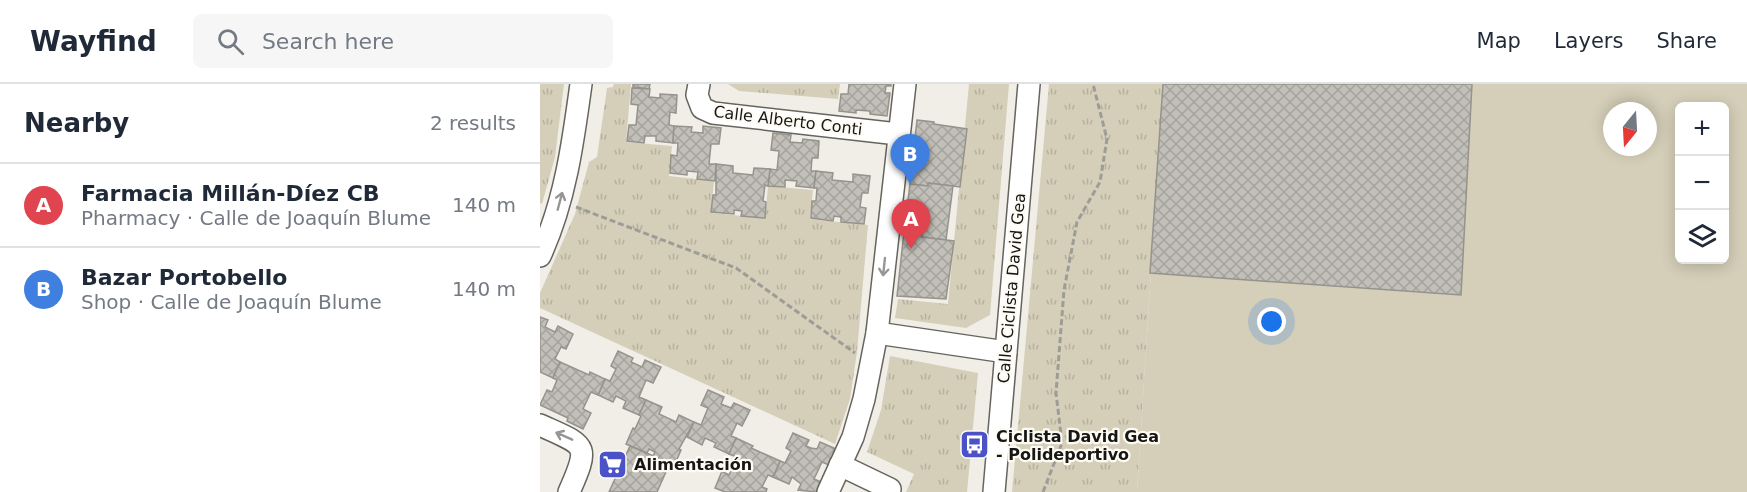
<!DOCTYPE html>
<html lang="en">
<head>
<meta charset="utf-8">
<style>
  body { margin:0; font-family:"DejaVu Sans",sans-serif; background:#f6f6f7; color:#1f2937 }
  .controls { position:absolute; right:18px; top:18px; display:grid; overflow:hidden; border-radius:9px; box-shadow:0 3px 15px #0003 }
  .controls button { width:54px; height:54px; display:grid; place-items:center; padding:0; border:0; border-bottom:2px solid #e0e1e3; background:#fff; color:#1f2937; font:30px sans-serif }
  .compass { position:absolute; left:1063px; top:18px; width:54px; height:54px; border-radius:50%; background:#fff; box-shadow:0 3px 15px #0003; rotate:198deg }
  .you { position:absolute; left:732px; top:238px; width:21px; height:21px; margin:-15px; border:4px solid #fff; border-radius:50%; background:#1a73e8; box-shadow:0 0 0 9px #1a73e833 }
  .badge { display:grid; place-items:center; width:39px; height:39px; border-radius:50%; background:#d93025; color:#fff; font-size:20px; font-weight:700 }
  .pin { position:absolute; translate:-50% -50px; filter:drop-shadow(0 2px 3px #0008) }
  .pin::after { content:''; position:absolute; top:32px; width:21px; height:18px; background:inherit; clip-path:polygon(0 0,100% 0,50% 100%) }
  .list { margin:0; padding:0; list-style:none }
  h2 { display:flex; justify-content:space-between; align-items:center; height:78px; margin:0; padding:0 24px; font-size:26px }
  h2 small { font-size:20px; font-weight:400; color:#747a83 }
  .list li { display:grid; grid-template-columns:39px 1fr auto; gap:18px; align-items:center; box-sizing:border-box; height:84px; padding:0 24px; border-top:2px solid #e0e1e3 }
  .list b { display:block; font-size:22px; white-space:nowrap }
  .list p { margin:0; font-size:20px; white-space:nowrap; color:#747a83 }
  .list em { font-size:20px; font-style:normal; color:#747a83 }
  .icon { flex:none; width:33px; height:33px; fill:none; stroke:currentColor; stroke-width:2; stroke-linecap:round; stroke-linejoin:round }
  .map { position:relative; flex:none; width:1207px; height:408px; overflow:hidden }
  header { display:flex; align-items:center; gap:36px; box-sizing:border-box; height:84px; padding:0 30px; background:#fff; border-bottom:2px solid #e0e1e3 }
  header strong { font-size:28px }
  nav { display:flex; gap:33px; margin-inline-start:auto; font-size:21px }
  .search { width:420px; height:54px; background:#f6f6f7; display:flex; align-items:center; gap:15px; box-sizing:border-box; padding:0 21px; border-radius:9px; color:#747a83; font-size:22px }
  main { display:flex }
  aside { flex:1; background:#fff }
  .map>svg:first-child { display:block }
</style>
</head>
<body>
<header>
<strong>Wayfind</strong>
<div class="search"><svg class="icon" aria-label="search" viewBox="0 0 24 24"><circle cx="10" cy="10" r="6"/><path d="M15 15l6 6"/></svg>Search here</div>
<nav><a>Map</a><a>Layers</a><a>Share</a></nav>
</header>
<main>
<aside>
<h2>Nearby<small>2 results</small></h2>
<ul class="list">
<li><span class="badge" style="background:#e0444e">A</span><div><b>Farmacia Millán-Díez CB</b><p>Pharmacy · Calle de Joaquín Blume</p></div><em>140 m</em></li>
<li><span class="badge" style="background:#3f7fe0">B</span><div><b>Bazar Portobello</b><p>Shop · Calle de Joaquín Blume</p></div><em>140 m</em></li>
</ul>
</aside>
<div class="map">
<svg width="1207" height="408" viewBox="0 0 1207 408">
  <defs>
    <pattern id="park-tufts" width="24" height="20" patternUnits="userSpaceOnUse" patternTransform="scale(1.5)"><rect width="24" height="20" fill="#d5cfb9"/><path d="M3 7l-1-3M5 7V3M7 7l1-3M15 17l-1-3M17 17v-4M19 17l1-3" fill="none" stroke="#b6b19e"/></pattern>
    <pattern id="building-cross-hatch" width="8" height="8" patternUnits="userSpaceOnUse" patternTransform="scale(1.5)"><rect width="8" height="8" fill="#c1bfb8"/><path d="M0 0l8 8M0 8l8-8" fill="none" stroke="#a5a39d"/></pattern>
  </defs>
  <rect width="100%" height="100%" fill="#f0eee7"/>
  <path fill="#d5cfb9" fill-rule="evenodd" d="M623 0H1207V408H597ZM1140 22H1184V176H1140ZM1072 27H1108V63H1072Z"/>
  <g fill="url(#park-tufts)">
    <path d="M0 0H24L15 73 2 120 0 119Z"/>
    <path d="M74 0H91L86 58 132 62 129 92 174 97 171 129 225 134 228 102 273 106 270 135 328 141 317 268 310 315 295 360 0 224V209L35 130 49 78 57 73 67 4 73 3Z"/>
    <path d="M188 0H300L298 15 199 7Z"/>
    <path d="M429 0H469L450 231 426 244 355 234 358 215 408 220Z"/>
    <path d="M509 0H623L597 408H472Z"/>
    <path d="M350 272 438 289 427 408H366L374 390 327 368 341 326Z"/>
  </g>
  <g fill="url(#building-cross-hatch)" stroke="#95938c" stroke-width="1.5">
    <path d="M93 0H110L109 5 93 3Z"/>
    <path d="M309 0H351V2H346L345 9H350L347 32 330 30V27L316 26V29L299 27 301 10H308Z"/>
    <path d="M623 0H932L921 211 610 189Z"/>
    <path d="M92 4 110 5 109 13 120 14V10L137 11 136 29 130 28 129 41 134 42 133 59 116 57V52H105L104 59 87 57 89 41H96L98 21 91 20Z"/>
    <path d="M377 36 394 38V40L427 45 420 103 388 99V102L370 100Z"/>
    <path d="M134 42 152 43 151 48 163 49V42L181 44 179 60H171L169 80H176L175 97 157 95 158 88 147 87V91L130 89 131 71 137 72 138 59H133Z"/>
    <path d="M233 49 251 51 250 58 262 59 263 55 279 57 278 74H272L271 87H276L274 104 256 102 257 97 245 96V103L228 102 230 85 237 86 239 67 231 66Z"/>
    <path d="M176 80 193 82V89L213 91 214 84 230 85 228 102 225 101 223 117 226 118 225 134 201 132 202 127 194 126V130L171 128 173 111H176Z"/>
    <path d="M276 87 293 89 292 96 313 98V90L330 92 328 109H322L320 123 326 124 324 140 301 138V133L294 132 293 137 271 134 272 117H276L277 104H274Z"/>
    <path d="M388 99 413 102 406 156 382 153V150L364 148 370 100 388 102Z"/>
    <path d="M364 148 382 150V153L414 157 406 215 357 212Z"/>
    <path d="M0 233 8 236 5 243 15 248 18 242 33 250 26 265 21 263 15 275 20 278 13 294 0 288Z"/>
    <path d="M78 267 93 274 91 278 102 283 105 276 121 283 113 299 106 296 99 313 106 316 99 331 83 324 86 317 76 312 73 318 58 311 65 295 70 297 76 285 71 282Z"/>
    <path d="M20 278 49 291 50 288 65 295 58 311 51 308 43 325 51 329 43 345 27 337 28 334 0 321 7 306 12 308 17 296 13 294Z"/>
    <path d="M168 306 184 313 181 320 191 324 194 319 210 326 202 342 197 339 191 352 196 354 189 370 174 363 176 359 165 354 162 361 147 353 154 338 161 341 168 324 161 321Z"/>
    <path d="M106 316 122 323 119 330 136 338 139 331 154 338 139 365 141 366 134 382 113 372 115 368 109 365 107 369 86 360 93 344 95 345 101 332 99 331Z"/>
    <path d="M253 349 269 356 266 362 271 364 277 365 280 358 296 365 289 381 282 378 274 395 281 398 276 408 258 406 261 400 252 393 249 400 233 393 240 377 245 379 251 367 246 364Z"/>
    <path d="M196 354 213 362 211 364 240 377 233 393 228 391 222 403 227 405 226 408H185L175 404 182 387 189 391 197 373 189 370Z"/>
    <path d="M90 362 130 379 117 408H69Z"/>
  </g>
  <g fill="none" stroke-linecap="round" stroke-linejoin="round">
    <defs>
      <g id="minor">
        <path d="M159 0 157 11 162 24 173 29 358 50"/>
        <path d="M0 172C25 118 33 59 41 0"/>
        <path d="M337 249 466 268"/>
        <path d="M0 341C46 362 51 359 29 408"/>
        <path d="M300 381 350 405"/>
        <path d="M288 408 313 353 324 315 337 249 365 0"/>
        <path d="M454 408 489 0"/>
      </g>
    </defs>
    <use href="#minor" stroke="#65645d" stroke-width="24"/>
    <g stroke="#9e9c97" stroke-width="3" stroke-dasharray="6 3" stroke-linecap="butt">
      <path d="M36 123 196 184 315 269"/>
      <path d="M503 408 522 359 516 309 524 206 537 138 560 98 567 55 553 0"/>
    </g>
    <use href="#minor" stroke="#fff" stroke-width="21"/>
  </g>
  <defs><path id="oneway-shaft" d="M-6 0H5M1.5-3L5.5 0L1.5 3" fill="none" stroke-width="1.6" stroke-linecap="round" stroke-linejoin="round" transform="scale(1.5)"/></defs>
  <g stroke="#979695">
    <use href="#oneway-shaft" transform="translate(20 117) rotate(-75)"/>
    <use href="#oneway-shaft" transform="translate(344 183) rotate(96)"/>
    <use href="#oneway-shaft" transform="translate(24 352) rotate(-156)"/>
  </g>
  <defs>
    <symbol id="bus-square" viewBox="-11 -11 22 22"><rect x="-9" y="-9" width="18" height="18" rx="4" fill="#4b52c7" stroke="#fdfbf4"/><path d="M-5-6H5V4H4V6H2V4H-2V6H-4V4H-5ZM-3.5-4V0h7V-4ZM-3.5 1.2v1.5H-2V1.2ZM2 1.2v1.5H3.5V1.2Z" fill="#fff"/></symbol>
    <symbol id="supermarket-square" viewBox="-11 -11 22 22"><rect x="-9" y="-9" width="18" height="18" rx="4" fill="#4b52c7" stroke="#fdfbf4"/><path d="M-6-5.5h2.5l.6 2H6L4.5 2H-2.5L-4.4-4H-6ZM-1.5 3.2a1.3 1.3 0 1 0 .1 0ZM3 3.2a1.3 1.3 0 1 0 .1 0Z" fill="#fff"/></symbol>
  </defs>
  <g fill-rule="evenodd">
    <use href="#bus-square" x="418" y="344" width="33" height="33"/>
    <use href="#supermarket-square" x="56" y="364" width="33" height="33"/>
  </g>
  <g text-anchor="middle" stroke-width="4.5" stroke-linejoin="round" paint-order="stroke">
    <g font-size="16" fill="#171614" stroke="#fdfbf4">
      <text transform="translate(248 36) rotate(7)" y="6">Calle Alberto Conti</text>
      <text transform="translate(471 204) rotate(-85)" y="6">Calle Ciclista David Gea</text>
    </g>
    <g font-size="16" font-weight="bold" fill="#171614" stroke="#fdfbf4" text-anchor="start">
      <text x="456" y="358">Ciclista David Gea<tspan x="456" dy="18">- Polideportivo</tspan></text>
      <text x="94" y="386">Alimentación</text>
    </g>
  </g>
</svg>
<div class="controls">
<button>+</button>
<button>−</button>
<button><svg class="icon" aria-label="layers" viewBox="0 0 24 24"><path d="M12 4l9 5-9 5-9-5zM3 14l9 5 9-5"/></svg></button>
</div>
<svg class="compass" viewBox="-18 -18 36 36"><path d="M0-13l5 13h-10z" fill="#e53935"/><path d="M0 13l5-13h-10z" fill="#747a83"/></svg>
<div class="you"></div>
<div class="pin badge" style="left:371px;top:165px;background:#e0444e">A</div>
<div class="pin badge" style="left:370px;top:100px;background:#3f7fe0">B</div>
</div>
</main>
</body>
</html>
